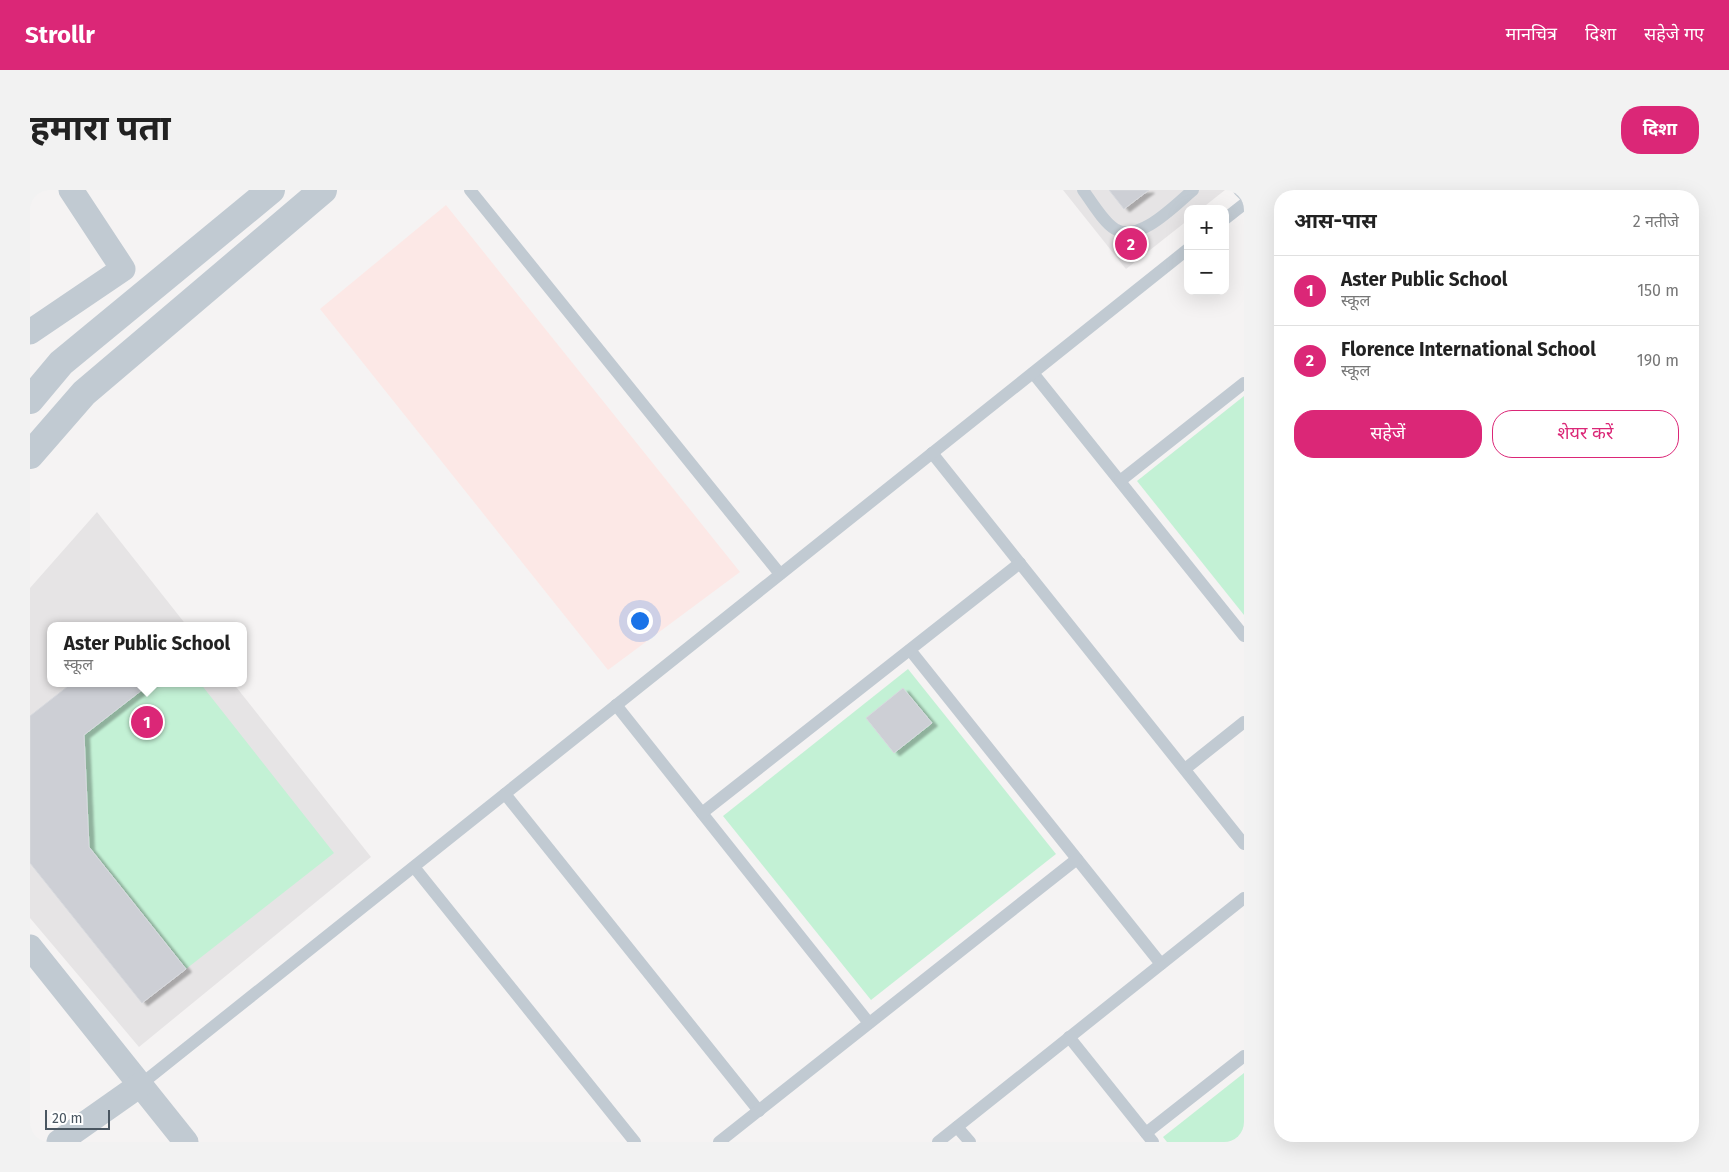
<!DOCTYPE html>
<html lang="hi">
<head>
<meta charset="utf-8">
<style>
  body { margin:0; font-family:"Fira Sans","Noto Sans Devanagari",sans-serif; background:#f2f2f2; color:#222 }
  .controls { position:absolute; right:15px; top:15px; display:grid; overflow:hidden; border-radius:10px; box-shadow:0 5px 20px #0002 }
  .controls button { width:45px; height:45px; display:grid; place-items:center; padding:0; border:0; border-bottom:1px solid #e0e0e0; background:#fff; color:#222; font:25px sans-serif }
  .scale { position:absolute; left:15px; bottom:12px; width:65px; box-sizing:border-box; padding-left:5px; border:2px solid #4a5661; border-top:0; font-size:14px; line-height:18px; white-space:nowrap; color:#4a5661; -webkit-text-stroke:4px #fff; paint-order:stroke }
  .you { position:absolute; left:609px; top:430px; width:18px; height:18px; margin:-12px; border:4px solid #fff; border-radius:50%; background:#1a73e8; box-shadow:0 0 0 8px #1a73e833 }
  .badge { display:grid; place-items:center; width:32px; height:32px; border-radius:50%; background:#db2777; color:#fff; font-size:16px; font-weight:700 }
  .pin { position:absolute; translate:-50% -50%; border:2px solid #fff; box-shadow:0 1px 5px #0006 }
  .popup { position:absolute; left:17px; top:432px; width:200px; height:65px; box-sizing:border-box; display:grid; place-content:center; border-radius:10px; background:#fff; filter:drop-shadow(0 1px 4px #0005); font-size:16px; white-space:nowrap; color:#767676 }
  .popup b { font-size:19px; color:#222 }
  .popup::after { content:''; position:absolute; left:50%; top:100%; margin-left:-10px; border:10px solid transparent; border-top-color:#fff }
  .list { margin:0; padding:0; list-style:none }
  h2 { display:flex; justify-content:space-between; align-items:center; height:65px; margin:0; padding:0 20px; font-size:21px }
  h2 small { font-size:16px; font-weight:400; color:#767676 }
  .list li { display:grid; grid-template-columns:32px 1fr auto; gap:15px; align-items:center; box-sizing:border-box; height:70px; padding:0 20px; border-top:1px solid #e0e0e0 }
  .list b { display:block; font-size:19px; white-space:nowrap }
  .list p { margin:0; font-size:16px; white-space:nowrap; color:#767676 }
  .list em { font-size:16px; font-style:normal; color:#767676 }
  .actions { display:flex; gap:10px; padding:15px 20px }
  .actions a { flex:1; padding:11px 0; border:1px solid #db2777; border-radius:20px; text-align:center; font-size:18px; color:#db2777 }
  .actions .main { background:#db2777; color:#fff }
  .map { position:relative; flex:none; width:1214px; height:952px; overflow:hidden; border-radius:20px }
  header { display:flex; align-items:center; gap:30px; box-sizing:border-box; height:70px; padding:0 25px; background:#db2777; color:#fff }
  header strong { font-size:24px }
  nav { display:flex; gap:28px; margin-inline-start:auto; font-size:18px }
  .intro { display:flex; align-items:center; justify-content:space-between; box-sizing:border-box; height:120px; padding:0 30px }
  h1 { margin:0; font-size:35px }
  .button { padding:12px 22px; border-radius:20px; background:#db2777; color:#fff; font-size:18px; font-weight:700 }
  main { display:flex; gap:30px; padding:0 30px }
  aside { flex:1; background:#fff; border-radius:20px; box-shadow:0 5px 20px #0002 }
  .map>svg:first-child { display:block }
</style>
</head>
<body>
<header>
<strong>Strollr</strong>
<nav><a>मानचित्र</a><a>दिशा</a><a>सहेजे गए</a></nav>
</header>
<div class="intro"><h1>हमारा पता</h1><a class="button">दिशा</a></div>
<main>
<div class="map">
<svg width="1214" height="952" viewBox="0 0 1214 952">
  <defs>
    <filter id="shadow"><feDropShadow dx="5.5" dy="3" stdDeviation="1" flood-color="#0004"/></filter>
  </defs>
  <rect width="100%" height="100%" fill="#f5f3f3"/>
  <g fill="#e6e4e5">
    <path d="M1033 0H1195L1171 19H1158V30L1096 79Z"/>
    <path d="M67 322 157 436H21V493H203L341 667 109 857 0 728V398Z"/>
  </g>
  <path fill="#fce8e6" d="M416 15 710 382 578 480 290 119Z"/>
  <g fill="#c3f1d5">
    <path d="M1214 206V425L1107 291Z"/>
    <path d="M878 479 1026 664 841 810 693 626Z"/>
    <path d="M121 493H170L304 663 156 779 59 657 54 545Z"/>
    <path d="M1214 883V952H1137L1133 947Z"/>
  </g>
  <g fill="#cdcfd5" stroke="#d7d9de" filter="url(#shadow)">
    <path d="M1079 0H1119L1094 19Z"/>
    <path d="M42 493H121L54 545 59 657 156 779 112 813 0 673V526Z"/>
    <path d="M873 498 902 533 864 563 836 528Z"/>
  </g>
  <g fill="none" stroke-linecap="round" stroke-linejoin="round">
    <g stroke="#c1cad2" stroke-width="12">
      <path d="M440 0 750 384"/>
      <path d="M1053 0C1061 11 1074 33 1085 39 1109 54 1146 14 1163 0"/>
      <path d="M1209 0 1214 5"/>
      <path d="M1195 29 1214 14"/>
      <path d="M1003 183 1214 446"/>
      <path d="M902 263 1214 654"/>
      <path d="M1090 291 1214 193"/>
      <path d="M880 460 1131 774"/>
      <path d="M586 515 839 833"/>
      <path d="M1155 579 1214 532"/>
      <path d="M475 604 729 921"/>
      <path d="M672 623 990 373"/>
      <path d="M384 677 605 952"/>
      <path d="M1039 847 1123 952"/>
      <path d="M110 895 1158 59"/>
      <path d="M927 937 940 952"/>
      <path d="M1116 943 1214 866"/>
      <path d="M689 952 1047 669"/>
      <path d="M908 952 1214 708"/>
    </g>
    <g stroke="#c1cad2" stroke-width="25">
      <path d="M0 142 93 79 41 0"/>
      <path d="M0 757 156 952"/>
      <path d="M29 952 110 895"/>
    </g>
    <g stroke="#c1cad2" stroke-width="28">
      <path d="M0 210 31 173 241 0"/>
      <path d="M0 265 54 203 293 0"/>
    </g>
  </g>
</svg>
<div class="controls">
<button>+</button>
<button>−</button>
</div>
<div class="scale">20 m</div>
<div class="you"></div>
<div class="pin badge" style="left:117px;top:532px">1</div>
<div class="popup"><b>Aster Public School</b>स्कूल</div>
<div class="pin badge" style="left:1101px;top:54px">2</div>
</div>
<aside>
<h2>आस-पास<small>2 नतीजे</small></h2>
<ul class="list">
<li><span class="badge">1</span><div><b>Aster Public School</b><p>स्कूल</p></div><em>150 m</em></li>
<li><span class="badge">2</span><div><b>Florence International School</b><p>स्कूल</p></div><em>190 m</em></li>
</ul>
<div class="actions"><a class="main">सहेजें</a><a>शेयर करें</a></div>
</aside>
</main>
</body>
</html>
